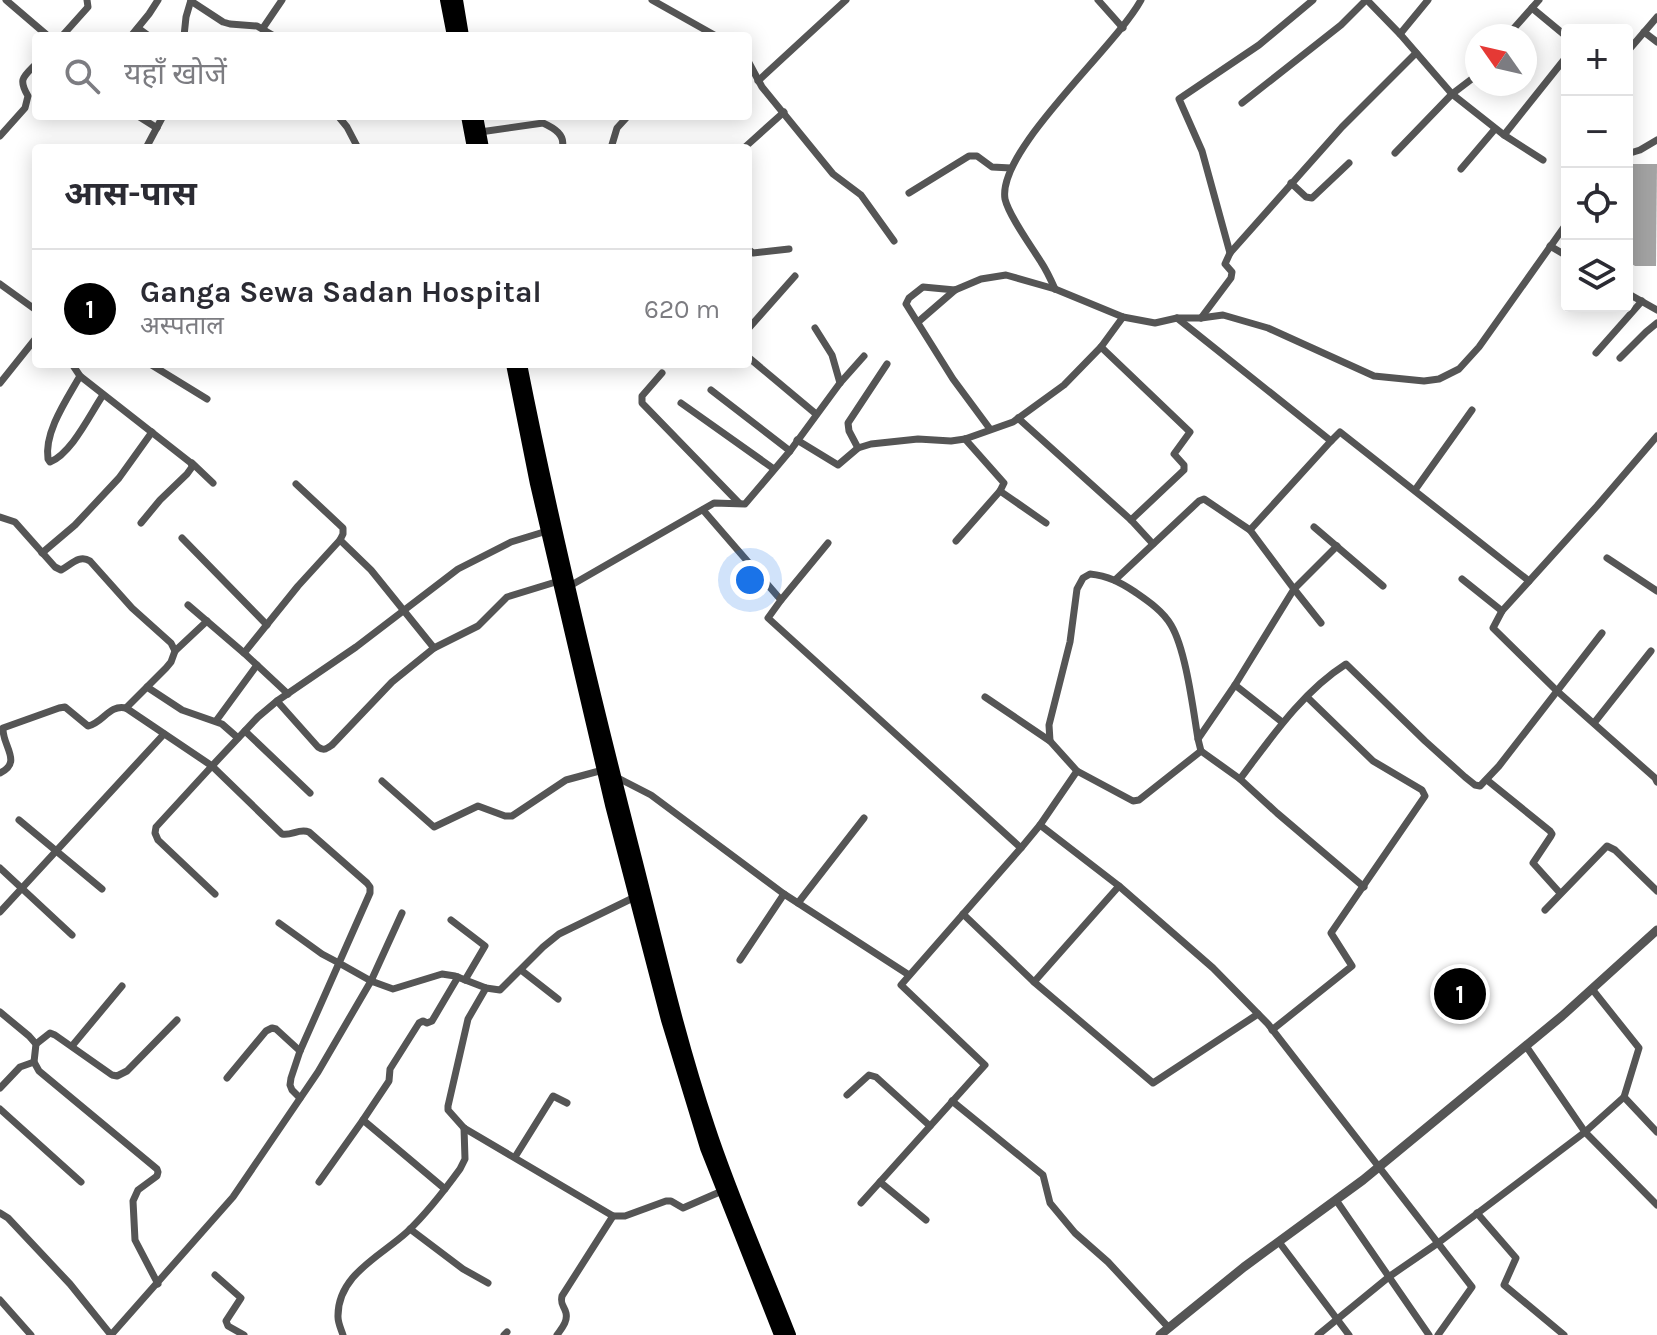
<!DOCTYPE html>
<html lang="hi">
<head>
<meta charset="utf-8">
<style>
  body { margin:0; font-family:Karla,"Noto Sans Devanagari",sans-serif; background:#f7f7f7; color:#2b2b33 }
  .controls { position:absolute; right:24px; top:24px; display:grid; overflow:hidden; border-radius:8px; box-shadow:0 4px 20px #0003 }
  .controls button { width:72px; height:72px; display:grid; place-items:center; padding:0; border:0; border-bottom:2px solid #e1e1e2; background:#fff; color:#2b2b33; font:40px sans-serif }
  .compass { position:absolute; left:1465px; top:24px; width:72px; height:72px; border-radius:50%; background:#fff; box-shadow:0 4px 20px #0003; rotate:304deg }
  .you { position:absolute; left:750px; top:580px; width:28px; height:28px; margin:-20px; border:6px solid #fff; border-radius:50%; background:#1a73e8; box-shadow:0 0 0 12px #1a73e833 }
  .badge { display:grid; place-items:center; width:52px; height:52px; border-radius:50%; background:#000; color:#fff; font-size:26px; font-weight:700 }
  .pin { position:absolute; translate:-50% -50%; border:4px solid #fff; box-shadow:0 2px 8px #0006 }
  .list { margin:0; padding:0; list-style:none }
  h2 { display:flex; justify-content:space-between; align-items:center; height:104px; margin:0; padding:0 32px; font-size:34px }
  h2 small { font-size:26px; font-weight:400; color:#7c7c81 }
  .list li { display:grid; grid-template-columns:52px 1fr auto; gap:24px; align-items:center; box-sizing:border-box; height:120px; padding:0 32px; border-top:2px solid #e1e1e2 }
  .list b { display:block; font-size:30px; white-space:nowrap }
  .list p { margin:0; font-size:26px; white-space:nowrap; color:#7c7c81 }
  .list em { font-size:26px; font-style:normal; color:#7c7c81 }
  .icon { flex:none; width:44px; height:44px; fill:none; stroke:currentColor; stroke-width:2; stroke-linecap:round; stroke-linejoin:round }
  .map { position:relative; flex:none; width:1657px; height:1335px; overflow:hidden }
  .search { position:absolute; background:#fff; box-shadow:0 4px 20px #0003; left:32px; top:32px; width:720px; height:88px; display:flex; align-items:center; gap:20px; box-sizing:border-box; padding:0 28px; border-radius:8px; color:#7c7c81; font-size:30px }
  .panel { position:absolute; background:#fff; box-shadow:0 4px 20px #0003; left:32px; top:144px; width:720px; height:224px; border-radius:8px }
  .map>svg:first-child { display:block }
</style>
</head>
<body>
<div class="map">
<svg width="1657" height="1335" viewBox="0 0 1657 1335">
  <rect width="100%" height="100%" fill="#fff"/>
  <path fill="#a3a3a3" d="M1631 164H1657L1656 266H1635L1627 261V168Z"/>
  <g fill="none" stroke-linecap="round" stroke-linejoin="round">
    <g stroke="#555" stroke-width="7">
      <path d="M6 0 48 36"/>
      <path d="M652 0 716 36"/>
      <path d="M1098 0 1123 28"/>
      <path d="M1367 0 1400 34 1452 94 1504 135 1543 160"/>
      <path d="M191 1 223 22 230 24 257 26 274 36"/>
      <path d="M1532 8 1567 37"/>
      <path d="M138 28 149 36"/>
      <path d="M263 28 282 0"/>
      <path d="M1644 32 1657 42"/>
      <path d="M1400 34 1428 0"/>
      <path d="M62 36 88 7 87 0"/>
      <path d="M131 36 149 14 158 0"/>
      <path d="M184 36 186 17 191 0"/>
      <path d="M1507 36 1539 0"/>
      <path d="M1627 52 1657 17"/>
      <path d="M748 61 762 87 833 174 861 195 894 241"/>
      <path d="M758 81 846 0"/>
      <path d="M1242 103 1341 25 1366 0"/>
      <path d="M138 116 157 128"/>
      <path d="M338 116 347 127 358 148"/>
      <path d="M480 132 543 123C554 128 566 135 562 148"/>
      <path d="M1504 135 1567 56"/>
      <path d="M0 136 25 108 28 96C18 79 23 77 36 64"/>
      <path d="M146 148 163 116"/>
      <path d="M611 148 617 128 628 116"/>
      <path d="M744 148 784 112"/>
      <path d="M1395 153 1452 94 1477 75"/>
      <path d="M1627 154 1640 150 1657 140"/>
      <path d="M1461 169 1495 129"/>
      <path d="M1291 183 1306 197 1312 198 1349 163"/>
      <path d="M909 193 969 156H977L992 167 1011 168"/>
      <path d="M1550 246 1567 256"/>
      <path d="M748 249 753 253 789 249"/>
      <path d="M1230 253 1202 151 1179 99 1259 45 1313 0"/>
      <path d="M0 284 36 310"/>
      <path d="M1055 289C1051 280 1047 271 1041 262 1031 246 1009 216 1005 199 997 150 1115 48 1141 0"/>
      <path d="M1627 293 1657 310"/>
      <path d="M1201 318 1231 278 1232 272 1225 264 1230 253 1342 127 1416 53"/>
      <path d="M918 322 955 290"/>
      <path d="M815 328 832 355 840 383"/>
      <path d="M748 329 795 276"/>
      <path d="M1101 347 1190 432 1174 454 1184 465V470L1131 520"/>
      <path d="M1596 353 1642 301"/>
      <path d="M748 357 816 414"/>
      <path d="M1620 358 1646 332 1657 323"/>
      <path d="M72 364 80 376 191 463 192 467 187 474 160 500 141 523"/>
      <path d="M150 364 207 399"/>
      <path d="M662 373 642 396V403L739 503"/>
      <path d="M80 376C67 399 44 432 48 459L50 462C72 453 90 414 103 395"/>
      <path d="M0 383 36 338"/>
      <path d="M711 390 790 451"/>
      <path d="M681 403 774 469"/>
      <path d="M1018 418 1131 520 1153 544"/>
      <path d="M990 429 953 379 906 304 909 298 923 287 955 290 981 279 1006 275 1055 289 1123 317 1155 323 1177 318H1201L1223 315 1268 328 1374 376 1424 381 1439 379 1459 369 1479 347 1567 223"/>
      <path d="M1657 436 1597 506 1502 611 1493 628 1556 690 1655 778 1657 782"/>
      <path d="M797 440 838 465 858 448 871 444 918 439 951 441 965 439 1013 422 1064 385 1101 347 1123 317"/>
      <path d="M1331 441 1340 432 1529 581"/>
      <path d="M858 448 849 431 848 423 887 364"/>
      <path d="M192 463 213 483"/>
      <path d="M296 484 343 528V534L340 540"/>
      <path d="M1415 490 1472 410"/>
      <path d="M1000 491 1046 523"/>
      <path d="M703 510 781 600 768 618 1021 848"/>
      <path d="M0 517 15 522 55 567 61 570C71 565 79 554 90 561L132 608 171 643 175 651 171 662 166 668 126 708"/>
      <path d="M1314 527 1383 586"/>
      <path d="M182 538 267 625"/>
      <path d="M956 541 1000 491 1004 483 965 439"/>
      <path d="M42 553 75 525 119 478 152 432"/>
      <path d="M1607 558 1657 591"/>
      <path d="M1462 579 1502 611"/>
      <path d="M1115 580 1199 501 1204 499 1250 530"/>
      <path d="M568 587 714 503 745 504 790 451 840 383 864 356"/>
      <path d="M781 600 828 543"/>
      <path d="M188 605 244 653"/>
      <path d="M1321 623 1294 589 1337 546"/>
      <path d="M175 651 207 621"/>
      <path d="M1235 685 1282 722"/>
      <path d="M147 687 182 710 222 724 238 738"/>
      <path d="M288 694 244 653 298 586 340 540 371 570 434 648"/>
      <path d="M985 697 1050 741"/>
      <path d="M277 701 318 747C324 751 326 749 332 745L392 682 434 648 478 626 507 597 559 581"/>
      <path d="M216 721 257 665"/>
      <path d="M1594 723 1651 651"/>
      <path d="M245 731 310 793"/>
      <path d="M1201 751 1240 779 1277 813 1364 887"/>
      <path d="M1077 771 1050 741 1049 725 1070 642 1077 589 1083 578 1090 574C1108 576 1120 582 1135 592 1148 601 1163 611 1171 625 1186 650 1193 709 1198 739"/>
      <path d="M0 773C23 762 2 746 3 728L59 708 65 707 88 726C103 723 109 704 126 708L212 766 258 717 277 701 356 647 458 569 511 542 547 531"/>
      <path d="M616 777 651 795 784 894 909 975"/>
      <path d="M1240 779C1271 738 1302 692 1346 664L1425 741 1465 777 1475 785 1480 786 1499 766 1602 633"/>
      <path d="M1487 780 1550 831 1552 834 1551 836 1533 863 1560 893"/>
      <path d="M382 781 434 827 478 806 505 816H512L566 780 603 770 605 771"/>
      <path d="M19 820 102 889"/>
      <path d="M1040 825 1119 886 1213 968 1268 1024 1472 1287 1438 1335"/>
      <path d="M0 868 72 935"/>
      <path d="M215 894 158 840 155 833 156 827 212 766 282 834C292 836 299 828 309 832L367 883 370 887V893L339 963 371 981 402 913"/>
      <path d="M798 903 864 818"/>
      <path d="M1545 910 1607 846 1615 850 1657 891"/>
      <path d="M0 912 164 734"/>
      <path d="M963 914 1034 982 1153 1083 1258 1014"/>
      <path d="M451 920 485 946 465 980"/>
      <path d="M279 923 322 954 339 963 300 1051 291 1078 290 1085 292 1090 300 1098"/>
      <path d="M740 960 784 894"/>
      <path d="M521 970 558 999"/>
      <path d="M1034 982 1119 886"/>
      <path d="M486 988 468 1019 448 1106V1110L464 1128 613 1216H625L666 1201H671L683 1208 722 1191"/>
      <path d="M0 1012 29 1036 36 1044 34 1062 39 1071 157 1169 158 1172 157 1176 138 1190 133 1201 135 1240 158 1284"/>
      <path d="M1272 1030 1352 966 1331 933 1425 796 1422 790 1373 761 1307 697"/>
      <path d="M36 1044 50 1033 55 1035 112 1075 117 1076 127 1071 177 1020"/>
      <path d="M72 1046 122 986"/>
      <path d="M1526 1046 1585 1132 1657 1205"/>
      <path d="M227 1078 266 1031 272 1028 276 1029 300 1051"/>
      <path d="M0 1088 20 1067 34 1062"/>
      <path d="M847 1095 869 1075 876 1077 930 1126"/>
      <path d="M1624 1097 1657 1132"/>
      <path d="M952 1101 1043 1175 1050 1203 1075 1233 1108 1262 1169 1328"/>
      <path d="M0 1109 81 1182"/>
      <path d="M363 1120 389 1081 390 1069 419 1023 423 1021 427 1023 432 1021 458 977"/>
      <path d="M515 1157 553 1096 567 1103"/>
      <path d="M319 1182 363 1120 445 1189"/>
      <path d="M880 1182 926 1220"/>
      <path d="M1336 1200 1429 1335"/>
      <path d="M861 1203 985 1065 901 985 1021 848 1040 825 1077 771 1133 801 1139 800 1201 751 1198 739 1235 685 1294 589 1250 530 1331 441 1177 318"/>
      <path d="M0 1213 8 1218 70 1284 111 1335"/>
      <path d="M1477 1213 1516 1258 1504 1285 1564 1335"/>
      <path d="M410 1229 463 1269 488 1283"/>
      <path d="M1279 1242 1349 1335"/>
      <path d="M215 1275 241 1298 226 1321 228 1326 244 1335"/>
      <path d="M0 1300 31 1335"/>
      <path d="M111 1335 233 1197 318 1072 371 981 393 989 442 974 455 976 486 988 500 990 543 947 559 934 635 897"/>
      <path d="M343 1335C341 1329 338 1323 338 1317 337 1275 381 1256 407 1232 427 1213 444 1191 460 1169L465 1159 464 1128"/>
      <path d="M504 1335 507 1332"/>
      <path d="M557 1335C561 1329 568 1322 566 1313 564 1305 560 1305 562 1296L613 1216"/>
      <path d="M1318 1335 1390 1276 1438 1243 1585 1132 1624 1097 1639 1048 1592 989"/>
    </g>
    <path stroke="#555" stroke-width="9" d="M1160 1335 1244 1267 1363 1180 1562 1016 1657 930"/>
    <g stroke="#000" stroke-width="12">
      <path d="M446 0 453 36"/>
      <path d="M457 0 463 36"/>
      <path d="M467 116 473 148"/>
      <path d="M477 116 483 148"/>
      <path d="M512 364 536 484 611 805 667 1020 706 1148 780 1335"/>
      <path d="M521 364C553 526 592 687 633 847 657 940 678 1035 709 1127 732 1197 763 1266 790 1335"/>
    </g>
  </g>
</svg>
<div class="controls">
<button>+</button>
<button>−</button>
<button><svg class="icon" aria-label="locate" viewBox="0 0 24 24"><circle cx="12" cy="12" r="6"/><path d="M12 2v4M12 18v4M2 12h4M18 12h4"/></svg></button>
<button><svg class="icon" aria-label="layers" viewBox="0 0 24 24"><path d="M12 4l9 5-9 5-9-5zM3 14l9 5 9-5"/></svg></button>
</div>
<svg class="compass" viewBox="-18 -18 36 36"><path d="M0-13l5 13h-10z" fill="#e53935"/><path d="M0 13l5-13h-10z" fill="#7c7c81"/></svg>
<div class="you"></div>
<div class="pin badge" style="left:1460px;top:994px">1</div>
<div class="search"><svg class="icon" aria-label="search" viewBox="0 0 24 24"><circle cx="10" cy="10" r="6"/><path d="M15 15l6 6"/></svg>यहाँ खोजें</div>
<section class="panel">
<h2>आस-पास<small></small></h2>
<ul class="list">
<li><span class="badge">1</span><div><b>Ganga Sewa Sadan Hospital</b><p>अस्पताल</p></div><em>620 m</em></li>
</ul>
</section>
</div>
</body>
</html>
